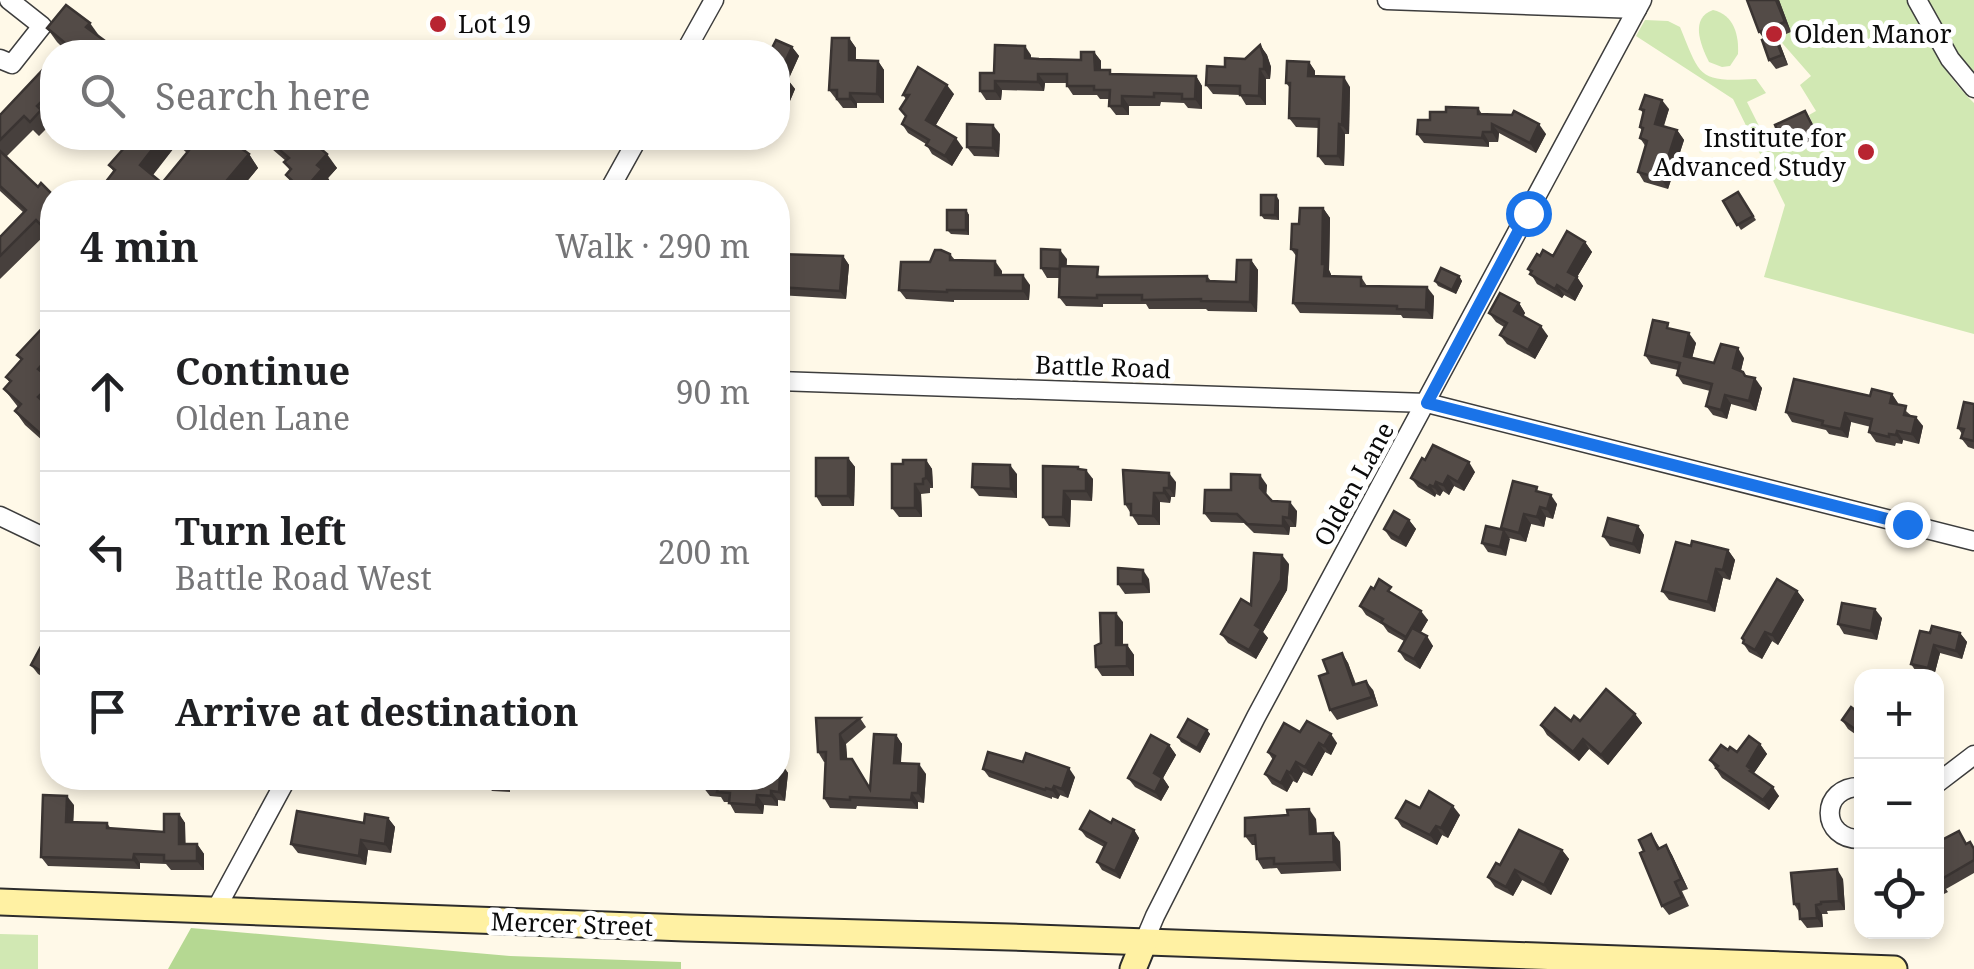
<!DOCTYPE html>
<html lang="en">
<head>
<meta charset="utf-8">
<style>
  body { margin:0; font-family:"Noto Serif",serif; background:#f2f2f2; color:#202124 }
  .controls { position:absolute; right:30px; bottom:30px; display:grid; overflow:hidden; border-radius:20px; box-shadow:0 5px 15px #0003 }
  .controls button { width:90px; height:90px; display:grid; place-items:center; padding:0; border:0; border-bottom:2px solid #e0e0e0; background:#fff; color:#202124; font:50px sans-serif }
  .stop { position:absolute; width:30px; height:30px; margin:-22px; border:8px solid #1a73e8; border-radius:50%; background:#fff }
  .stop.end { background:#1a73e8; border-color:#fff; box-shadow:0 2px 10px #0008 }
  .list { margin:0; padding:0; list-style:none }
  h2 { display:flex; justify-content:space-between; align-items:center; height:130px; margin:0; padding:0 40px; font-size:42px }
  h2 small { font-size:32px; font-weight:400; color:#757577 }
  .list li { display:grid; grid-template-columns:65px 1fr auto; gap:30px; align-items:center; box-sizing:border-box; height:160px; padding:0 40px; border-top:2px solid #e0e0e0 }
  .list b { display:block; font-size:38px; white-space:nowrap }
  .list p { margin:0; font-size:32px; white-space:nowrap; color:#757577 }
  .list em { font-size:32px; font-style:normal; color:#757577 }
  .icon { flex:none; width:55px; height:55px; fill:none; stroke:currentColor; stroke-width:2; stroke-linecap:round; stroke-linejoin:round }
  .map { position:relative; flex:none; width:1974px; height:969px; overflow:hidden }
  .search { position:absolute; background:#fff; box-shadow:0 5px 15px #0003; left:40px; top:40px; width:750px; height:110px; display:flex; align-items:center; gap:25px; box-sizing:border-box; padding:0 35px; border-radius:40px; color:#757577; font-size:38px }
  .panel { position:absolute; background:#fff; box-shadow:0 5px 15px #0003; left:40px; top:180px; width:750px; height:610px; border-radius:40px }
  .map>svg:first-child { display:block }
</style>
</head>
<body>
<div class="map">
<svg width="1974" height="969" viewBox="0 0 1974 969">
  <rect width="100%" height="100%" fill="#fff9e8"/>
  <g fill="#d1e8b3">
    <path d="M1779 0H1907C1925 37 1944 74 1974 103V334L1764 277 1785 205 1733 99 1636 36 1645 20 1668 21 1680 27C1701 78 1698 82 1756 79L1766 93 1747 102 1763 134 1778 129 1789 139 1794 150 1812 142V139L1818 136 1809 115 1816 111 1800 85 1811 76 1777 37Z"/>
    <path d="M1925 0H1974V77L1950 44Z"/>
    <path d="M1713 10C1734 15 1739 35 1738 54L1730 66 1722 67 1709 62C1700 44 1690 18 1713 10Z"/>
    <path d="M0 934 38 935V969H0Z"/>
  </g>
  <path fill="#b5d892" d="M191 928 510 956 681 962V969H168Z"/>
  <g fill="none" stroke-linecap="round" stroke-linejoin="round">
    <defs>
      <g id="street">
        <path d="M1387 0 1637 9"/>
        <path d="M1917 0 1950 59 1974 88"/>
        <path d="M685 52 714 0"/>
        <path d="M0 59 12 64 42 26 9 0"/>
        <path d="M608 192 638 138"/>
        <path d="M778 381 1427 403 1974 541"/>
        <path d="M0 516 52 541"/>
        <path d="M1936 784 1974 755"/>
        <path d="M1862 787C1819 785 1819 841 1862 839"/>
        <path d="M216 909 287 778"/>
        <path d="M1144 942 1155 916 1256 717 1642 0"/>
      </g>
      <g id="secondary">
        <path d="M0 902 685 928 1009 937 1894 969"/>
        <path d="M1133 969 1144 942"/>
      </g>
    </defs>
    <use href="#street" stroke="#3d3d3d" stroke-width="21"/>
    <use href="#secondary" stroke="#2c2c2c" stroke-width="29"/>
    <use href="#street" stroke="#fff" stroke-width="18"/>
    <use href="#secondary" stroke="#fff1a3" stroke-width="25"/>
  </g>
  <g fill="#47403d" fill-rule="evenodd">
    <path d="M1779 0 1791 32 1776 38 1780 44 1788 65 1776 69 1769 60 1764 39 1759 32Z"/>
    <path d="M90 23 62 47 57 42 47 28Z"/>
    <path d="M849 38 856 48V60L878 61 884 70V103H857V108H843L829 90Z"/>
    <path d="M1260 45 1267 55 1271 67 1270 79H1266V105H1246L1240 95 1213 94 1206 85 1225 67 1245 59Z"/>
    <path d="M792 47 799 56 788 80 795 89 787 108 779 104 778 106V52Z"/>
    <path d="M1094 52 1101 61V70L1113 74 1196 76 1202 86V109L1188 108 1184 103 1161 102 1160 106H1129V115H1116L1109 106V99H1100L1097 95H1073L1067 86V83H1045L1044 91 1002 90 1001 100H986L980 91 994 73 1031 55V59L1081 60Z"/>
    <path d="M52 60V115L48 120 51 124 39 136 33 130 6 157 38 187 52 194V240L46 234 0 279V237L24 213 0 191V115Z"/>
    <path d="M1309 62 1315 71V76L1350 87 1349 134H1345L1344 166 1325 165 1318 156 1319 128 1296 127 1289 118 1290 88 1286 83Z"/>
    <path d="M954 94 935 126 963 148 952 166 932 154 926 144 908 133 902 124 906 116V99L903 95Z"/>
    <path d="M1478 108 1482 114 1546 134 1536 153 1499 133 1498 142H1489V147L1424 143 1417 134 1430 120 1446 112Z"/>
    <path d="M1640 109H1669L1664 126 1677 130 1684 140 1668 189 1644 182 1638 172 1646 147 1640 138 1642 131 1640 127 1643 113Z"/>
    <path d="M1805 111 1818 136 1794 150 1788 139 1783 141 1780 137Z"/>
    <path d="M1000 134 999 157 974 156 967 147Z"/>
    <path d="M133 138H227L249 154 258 168 238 192H98L114 172 109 165ZM177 144 187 153 162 183 152 175Z"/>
    <path d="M262 138H308L337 168 328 178 331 183 323 192H299L286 175 290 170 284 162 286 161 265 143Z"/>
    <path d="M1738 192 1756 220 1741 230 1723 201Z"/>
    <path d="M1279 200V220L1264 219 1261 215Z"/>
    <path d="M1323 208 1330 218 1329 270 1331 276 1361 277 1367 286 1434 296 1433 319 1403 318 1401 315 1300 313 1293 303 1297 257 1291 249 1299 224Z"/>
    <path d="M966 210 969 215V235L951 234 947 230Z"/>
    <path d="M1585 242 1592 252 1577 277 1583 286 1575 301 1564 295 1562 298 1537 284 1528 269 1540 256H1553Z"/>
    <path d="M778 254 843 256 849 265 846 299 778 295Z"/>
    <path d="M950 254 955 260 1002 271V275L1030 285 1029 300H954V302L906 299 899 290 930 262Z"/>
    <path d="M1067 259 1066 266 1104 277 1207 276 1211 281 1236 282 1251 260 1258 270 1257 312 1208 311 1206 309H1149L1146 304H1103V307L1066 306 1059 297 1060 278H1047L1041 268Z"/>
    <path d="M1459 276 1462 281 1456 294 1438 286 1435 281Z"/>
    <path d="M1519 303 1525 313 1523 316 1548 336 1535 359 1507 344 1500 335 1504 327 1496 322 1489 313Z"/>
    <path d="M52 326V378L50 380 52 383V406L50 408 52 410V449L25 425 15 411 18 407 4 389 10 383 6 377 21 360 17 355Z"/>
    <path d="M1672 329 1696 343 1692 358 1714 363 1744 358 1741 371 1762 388 1756 411 1731 404 1727 419 1713 415 1706 406 1710 391 1683 384 1677 375 1678 370 1651 364 1645 355Z"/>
    <path d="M1892 394 1898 404 1923 426 1919 444 1903 440 1902 444 1896 443 1895 446 1876 442 1869 432 1871 427 1851 422 1848 438 1829 434 1826 430 1792 422 1786 412Z"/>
    <path d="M1974 404V449L1968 447 1961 438 1962 434 1958 428Z"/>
    <path d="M848 458 855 467 854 506H822L816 496Z"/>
    <path d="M926 460 932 469 933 488H930V493L921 494 922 517H899L892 508 903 464Z"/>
    <path d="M1425 460 1475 472 1464 491 1454 486 1449 495 1443 491 1440 496 1436 494 1435 497 1418 487 1411 478Z"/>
    <path d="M1080 470 1093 479 1092 501 1071 500 1070 527 1049 526 1043 517Z"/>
    <path d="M1017 474V498L979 496 972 487Z"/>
    <path d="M1176 482 1175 497H1171L1170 503 1160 502V525H1138L1125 504Z"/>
    <path d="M1267 485 1266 495 1272 501 1297 511 1296 527H1290L1289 535 1254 533 1244 523 1211 522 1204 513 1231 490Z"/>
    <path d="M1540 492 1557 504 1553 519 1546 517 1544 527 1531 524 1526 542 1509 538 1506 556 1488 552 1482 543 1502 529Z"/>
    <path d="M1409 520 1416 529 1406 547 1391 539 1384 529Z"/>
    <path d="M1638 526 1644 535 1640 554 1610 546 1603 536Z"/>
    <path d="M1691 546 1728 550 1735 560 1730 580 1723 578 1715 612 1669 600 1662 591Z"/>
    <path d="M1289 564 1287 590 1263 632 1268 638 1256 659 1228 643 1221 634Z"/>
    <path d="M1149 579 1150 593 1125 594 1118 584Z"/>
    <path d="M1797 591 1804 600 1778 645 1772 641 1762 659 1749 652 1743 643 1744 641 1742 638Z"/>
    <path d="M1398 596 1428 620 1420 633 1433 646 1420 669 1405 660 1399 651 1404 641 1388 632 1383 625 1366 615 1360 606Z"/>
    <path d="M1882 618 1877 640 1844 634 1838 624Z"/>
    <path d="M1123 622V645H1127L1134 655V676H1102L1096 667 1101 643Z"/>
    <path d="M1930 633H1960L1967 642 1962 659 1940 653 1934 676 1917 673 1911 664Z"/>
    <path d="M52 643V682L38 674 31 665Z"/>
    <path d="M1342 653 1348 663 1356 684 1373 690 1378 706 1337 720 1330 710 1328 673Z"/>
    <path d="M1862 710V739L1848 729 1842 720 1859 713Z"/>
    <path d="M1635 714 1642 723 1608 765 1589 749 1579 761 1547 735 1541 725Z"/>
    <path d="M860 718 866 727 846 744 847 759 871 788 896 735 902 744 901 763 926 774 924 803 918 802V809L857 806 856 809 830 808 824 798 826 762H824L818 752Z"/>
    <path d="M1207 730 1210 734 1200 753 1181 742 1178 737Z"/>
    <path d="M1300 732 1337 743 1331 755 1325 752 1312 776 1303 772 1297 783 1293 781 1287 792 1272 784 1265 774 1273 760 1268 752Z"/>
    <path d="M1760 744 1767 754 1754 773 1779 796 1769 810 1722 778 1710 760 1728 750 1737 752Z"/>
    <path d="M1169 745 1176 755 1163 778 1169 787 1161 801 1135 787 1128 778Z"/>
    <path d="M781 763 788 773 785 801 778 800V806L764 805 763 814 735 813 729 802H724L721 797 710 796 703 787Z"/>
    <path d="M983 769 1075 777 1068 798 1060 795 1058 799 1052 797V799L989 777Z"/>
    <path d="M445 778H544V790L510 788V792L492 791 489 787 477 786 475 784 462 783 460 780Z"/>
    <path d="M74 805 73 822 107 823 111 829 164 832 179 814 185 823V844H197L204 854V870H171L166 864 140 863V869L48 866 41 857Z"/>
    <path d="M1420 808 1460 815 1448 838 1442 835 1437 845 1402 827 1396 818Z"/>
    <path d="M388 818 395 827 391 853 368 850 366 865 298 853 291 844 364 823Z"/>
    <path d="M1316 819 1317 834 1333 833 1340 842 1341 871 1281 874 1277 868 1263 869 1257 859 1256 845H1252L1245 836Z"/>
    <path d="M1111 823 1134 830 1139 838 1120 879 1102 870 1097 862 1104 847 1086 837 1080 829Z"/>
    <path d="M1651 834 1660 848 1666 845 1672 855 1688 889 1682 891 1689 906 1669 915 1662 906 1644 851Z"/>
    <path d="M1936 843H1967L1974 849V873L1946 889 1948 892 1936 898Z"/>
    <path d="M1562 850 1569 859 1551 895 1522 880 1513 896 1495 887 1488 877Z"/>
    <path d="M1843 879 1845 910 1827 911 1828 914H1822L1823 927 1807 928 1800 919 1799 912 1794 904Z"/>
  </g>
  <g fill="#3a3432">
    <path d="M1776 0H1779L1791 32 1785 22Z"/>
    <path d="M90 23 100 37 86 27Z"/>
    <path d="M1774 35 1780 44 1788 65 1782 55Z"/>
    <path d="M849 38 856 48 855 69 849 60Z"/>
    <path d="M1260 45 1267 55 1271 67 1270 79 1264 69Z"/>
    <path d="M1025 46 1031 55V67L1025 58Z"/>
    <path d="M792 47 799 56 786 85 779 75Z"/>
    <path d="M1094 52 1101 61V79L1095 70Z"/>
    <path d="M878 61 884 70V103L877 94Z"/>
    <path d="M1309 62 1315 71V85L1308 76Z"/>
    <path d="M1260 69 1266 79V105L1259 96Z"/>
    <path d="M1038 74 1045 83 1044 91 1038 82Z"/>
    <path d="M1196 76 1202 86V109L1195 99Z"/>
    <path d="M1344 77 1350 87 1349 134 1342 125Z"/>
    <path d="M788 80 795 89 787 108 780 98Z"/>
    <path d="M995 81 1002 90 1001 100 995 91Z"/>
    <path d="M947 85 954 94 933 130 926 120Z"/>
    <path d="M850 93 857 103V108L850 99Z"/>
    <path d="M1122 96 1129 106V115L1122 106Z"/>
    <path d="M1662 100 1669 109 1661 133 1655 124Z"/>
    <path d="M1339 124 1345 134 1344 166 1338 156Z"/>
    <path d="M1492 124 1499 133 1498 142 1492 132Z"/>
    <path d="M1539 124 1546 134 1536 153 1530 143Z"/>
    <path d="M993 125 1000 134 999 157 993 148Z"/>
    <path d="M1677 130 1684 140 1668 189 1661 179Z"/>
    <path d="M1483 132 1489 142V147L1482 138Z"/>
    <path d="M161 138H172L177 144 150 179 140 165Z"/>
    <path d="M956 138 963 148 952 166 945 156Z"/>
    <path d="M249 154 258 168 238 192H217Z"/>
    <path d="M327 154 337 168 328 178 331 183 323 192H304L303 191 317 165Z"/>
    <path d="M1276 195 1279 200V220L1275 215Z"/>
    <path d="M1323 208 1330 218 1329 270 1331 274V285L1324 276 1322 264Z"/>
    <path d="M966 210 969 215V235L966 230Z"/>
    <path d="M1585 242 1592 252 1577 277 1583 286 1575 301 1568 292V272Z"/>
    <path d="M1060 250 1067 259 1066 278 1060 269Z"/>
    <path d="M843 256 849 265 846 299 840 291Z"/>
    <path d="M1251 260 1258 270 1257 312 1250 302Z"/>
    <path d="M995 261 1002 271V284L995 275Z"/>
    <path d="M1023 275 1030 285 1029 300 1023 291Z"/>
    <path d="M1459 276 1462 281 1456 294 1452 290Z"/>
    <path d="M1557 285 1564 295 1562 298 1555 289Z"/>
    <path d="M1427 287 1434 296 1433 319 1426 310Z"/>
    <path d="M1519 303 1525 313 1521 321 1514 311Z"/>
    <path d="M1541 326 1548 336 1535 359 1528 350Z"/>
    <path d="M1689 333 1696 343 1690 366 1684 356Z"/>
    <path d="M1738 348 1744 358 1739 377 1733 368Z"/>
    <path d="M52 353V378L50 380 52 383V398L42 385 38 369Z"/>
    <path d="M1755 378 1762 388 1756 411 1749 401Z"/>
    <path d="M1892 394 1898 403 1896 412 1890 403Z"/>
    <path d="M1725 395 1731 404 1727 419 1721 410Z"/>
    <path d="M1845 413 1851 422 1848 438 1841 429Z"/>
    <path d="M1916 417 1923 426 1919 444 1912 434Z"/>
    <path d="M1897 431 1903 440 1902 444 1896 435Z"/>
    <path d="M778 456 783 463 782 483 778 476Z"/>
    <path d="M848 458 855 467 854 506 848 496Z"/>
    <path d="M926 460 932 469 933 488 926 478Z"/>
    <path d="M1469 462 1475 472 1464 491 1458 482Z"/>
    <path d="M1010 465 1017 474V498L1011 489Z"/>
    <path d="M1086 470 1093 479 1092 501 1086 491Z"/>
    <path d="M1169 473 1176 482 1175 497 1169 488Z"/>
    <path d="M1260 475 1267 485 1266 497 1260 488Z"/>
    <path d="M1448 476 1454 486 1449 495 1443 485Z"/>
    <path d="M1436 482 1443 491 1440 496 1434 487Z"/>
    <path d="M915 484 921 494 922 517 915 508Z"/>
    <path d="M1430 485 1436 494 1435 497 1428 488Z"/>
    <path d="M1164 488 1171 497 1170 503 1164 493Z"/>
    <path d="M1064 491 1071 500 1070 527 1063 517Z"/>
    <path d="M1154 493 1160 502V525L1153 516Z"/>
    <path d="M1551 495 1557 504 1553 519 1547 509Z"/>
    <path d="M1290 502 1297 511 1296 527 1289 518Z"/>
    <path d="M1540 507 1546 517 1544 527 1537 517Z"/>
    <path d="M1524 514 1531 524 1526 542 1519 533Z"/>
    <path d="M1283 517 1290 527 1289 535 1283 526Z"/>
    <path d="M1409 520 1416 529 1406 547 1399 538Z"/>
    <path d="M1638 526 1644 535 1640 554 1633 544Z"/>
    <path d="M1504 530 1510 539 1506 556 1500 547Z"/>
    <path d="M1728 550 1735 560 1730 580 1723 570Z"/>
    <path d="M1282 555 1289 564 1287 590 1263 632 1268 638 1256 659 1249 650 1255 625Z"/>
    <path d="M1716 569 1723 578 1715 612 1708 602Z"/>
    <path d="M1143 570 1149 579 1150 593 1143 584Z"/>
    <path d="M1797 591 1804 600 1778 645 1772 635Z"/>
    <path d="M1875 609 1882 618 1877 640 1871 631Z"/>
    <path d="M1421 611 1428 620 1413 646 1406 637Z"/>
    <path d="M1116 613 1123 622V655L1116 645Z"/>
    <path d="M1765 632 1772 641 1762 659 1755 650Z"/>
    <path d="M1960 633 1967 642 1962 659 1956 651Z"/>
    <path d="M1427 636 1433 646 1420 669 1414 659Z"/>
    <path d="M1127 645 1134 655V676L1127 666Z"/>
    <path d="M1934 645 1940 653 1934 676 1928 668Z"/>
    <path d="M1342 653 1348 663 1359 695 1353 685Z"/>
    <path d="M1366 681 1373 690 1378 706 1372 697Z"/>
    <path d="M1635 714 1642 723 1608 765 1601 755Z"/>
    <path d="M1207 730 1210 734 1200 753 1197 748Z"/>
    <path d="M840 734 846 744 848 768 841 759Z"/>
    <path d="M1331 734 1337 743 1331 755 1324 746Z"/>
    <path d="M896 735 902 744 900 772 894 763Z"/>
    <path d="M1583 739 1589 749 1579 761 1573 752Z"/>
    <path d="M1319 743 1325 752 1312 776 1305 767Z"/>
    <path d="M1760 744 1767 754 1754 773 1758 779 1747 766Z"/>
    <path d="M1169 745 1176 755 1163 778 1169 787 1161 801 1155 792 1154 773Z"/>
    <path d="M1296 762 1303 772 1297 783 1290 773Z"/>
    <path d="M781 763 788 773 785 801 779 792Z"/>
    <path d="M919 764 926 774 924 803 918 793Z"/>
    <path d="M1069 768 1075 777 1068 798 1062 789Z"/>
    <path d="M1287 771 1293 781 1287 792 1281 783Z"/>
    <path d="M537 778H544V790L537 780Z"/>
    <path d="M1054 786 1060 795 1058 799 1052 790Z"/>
    <path d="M1773 787 1779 796 1769 810 1763 800Z"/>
    <path d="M771 791 778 800V806L771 796Z"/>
    <path d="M912 793 918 802V809L911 800Z"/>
    <path d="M757 795 764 805 763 814 756 805Z"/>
    <path d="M67 796 74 805 73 831 66 822Z"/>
    <path d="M1453 806 1460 815 1448 838 1441 828Z"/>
    <path d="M1309 809 1316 819 1317 843 1310 834Z"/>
    <path d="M179 814 185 823 186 854 179 844Z"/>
    <path d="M388 818 395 827 391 853 385 844Z"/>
    <path d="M1436 826 1442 835 1437 845 1430 835Z"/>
    <path d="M1134 830 1139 838 1120 879 1115 871Z"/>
    <path d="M1333 833 1340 842 1341 871 1334 862Z"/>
    <path d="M361 840 368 850 366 865 359 856Z"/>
    <path d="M197 844 204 854V870L197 861Z"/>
    <path d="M1666 845 1672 855 1688 889 1681 879Z"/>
    <path d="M1562 850 1569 859 1551 895 1544 885Z"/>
    <path d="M134 854 140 863V869L133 860Z"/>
    <path d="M1837 869 1843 879 1845 910 1839 901Z"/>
    <path d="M1515 870 1522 880 1513 896 1506 887Z"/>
    <path d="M1816 905 1822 914 1823 927 1817 918Z"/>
  </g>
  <g fill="#534b47" stroke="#3a3432" stroke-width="2.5">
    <path d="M1747 0H1776L1785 22 1759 32Z"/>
    <path d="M66 5 90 23 86 27 120 52H58L65 43 47 28Z"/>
    <path d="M1774 35 1782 55 1769 60 1762 40Z"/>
    <path d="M832 38H849V60L878 61 877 94 850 93V99H837V90H829Z"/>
    <path d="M776 40 792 47 779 75 788 80 780 98 778 97V52H770Z"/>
    <path d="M995 45 1025 46V58L1039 59 1081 60V52H1094L1095 70H1110V74L1196 76 1195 99H1182V94L1154 93V97L1122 96V106H1109L1110 90H1094V86H1067V74H1038V82L995 81V91H980V73H994Z"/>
    <path d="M1260 45 1264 57V69H1260L1259 96 1240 95V86L1206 85 1207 66 1225 67V58L1245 59Z"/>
    <path d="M52 60V91L37 106 41 110 30 122 24 116 0 140V115Z"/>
    <path d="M1287 61 1309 62 1308 76 1344 77 1342 125 1339 124 1338 156H1318L1319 119 1289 118 1290 83H1286Z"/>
    <path d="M918 67 947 85 926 120 956 138 945 156 926 145 929 140 902 124 906 116 900 109 909 95H903Z"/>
    <path d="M1645 95 1662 100 1655 124 1677 130 1661 179 1638 172 1647 141 1640 138 1643 128 1640 127 1644 110 1640 109Z"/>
    <path d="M1446 107 1478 108V114L1512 115 1514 111 1539 124 1530 143 1492 124V132H1483L1482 138 1417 134 1418 120H1430V112H1446Z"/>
    <path d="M1805 111 1815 131 1790 145 1785 134 1780 137 1775 125Z"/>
    <path d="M967 124 993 125V148L967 147Z"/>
    <path d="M133 138H161L140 165 162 183 190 149 176 138H227L249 154 217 192H98L115 170 109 165Z"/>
    <path d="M266 138H308L327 154 317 165 322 169 303 191 286 175 291 169 284 162 289 158Z"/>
    <path d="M0 151 38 187 41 183 52 194V236L36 220 0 256V237L26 210 0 186Z"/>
    <path d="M1738 192 1753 216 1737 225 1723 201Z"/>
    <path d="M1261 195H1276L1275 215H1261Z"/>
    <path d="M1300 208H1323L1322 264H1325L1324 276 1361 277V286L1427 287 1426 310 1397 309V306L1293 303 1297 250 1291 249 1292 224H1299Z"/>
    <rect x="947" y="210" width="19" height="20"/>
    <path d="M1567 231 1585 242 1568 272 1577 277 1568 292 1557 285 1555 289 1530 274 1532 271 1528 269 1537 254 1540 256 1543 250 1553 256Z"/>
    <path d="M1041 249 1060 250V269L1041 268Z"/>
    <path d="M935 250H941L950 254V260L995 261V275H1023V291L947 290V292L899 290 901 262H930Z"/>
    <path d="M778 254 843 256 840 291 778 287Z"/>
    <path d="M1237 260H1251L1250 302 1201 301V299L1142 300V295H1097V298L1059 297 1060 266 1098 267 1097 277 1207 276V281L1236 282Z"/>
    <path d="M1441 268 1459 276 1452 290 1435 281Z"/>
    <path d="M52 269V288L44 280Z"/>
    <path d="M1500 293 1519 303 1514 311 1541 326 1528 350 1500 335 1507 323 1489 313Z"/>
    <path d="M1653 320 1668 323 1667 328 1689 333 1684 356 1714 363 1721 344 1738 348 1733 368 1743 372 1745 376 1755 378 1749 401 1725 395 1721 410 1706 406 1712 384 1677 375 1680 363 1645 355Z"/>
    <path d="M48 322 52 326V353L38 369 48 377 42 385 46 389 38 397 52 410V444L15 411 21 404 4 389 11 381 6 377 22 359 17 355Z"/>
    <path d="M1794 379 1870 396 1872 389 1892 394 1890 403 1906 406 1904 415 1916 417 1912 434 1897 431 1896 435 1889 434V437L1869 432 1872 419 1845 413 1841 429 1822 425 1823 421 1786 412Z"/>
    <path d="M1964 402 1974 404V441L1961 438 1964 429 1958 428Z"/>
    <path d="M1433 445 1469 462 1458 482 1448 476 1443 485 1436 482 1434 487 1430 485 1428 488 1411 478 1422 458 1425 460Z"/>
    <rect x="816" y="458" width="32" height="38"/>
    <path d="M903 460H926V478L923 479V484H915V508H892V464H903Z"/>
    <path d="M973 464 1010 465 1011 489 972 487Z"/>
    <path d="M1043 466 1078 467V469L1086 470V491H1064L1063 517H1043Z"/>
    <path d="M1123 470 1169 473V488H1164V493H1154L1153 516 1131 515V504H1125Z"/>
    <path d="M1231 474 1260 475V488L1272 501 1290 502 1289 518 1283 517V526L1247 524 1237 514 1204 513 1205 490H1231Z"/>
    <path d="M1513 481 1537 487 1536 491 1551 495 1547 509 1540 507 1537 517 1524 514 1519 533 1501 528Z"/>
    <path d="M1394 511 1409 520 1399 538 1384 529Z"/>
    <path d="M1608 518 1638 526 1633 544 1603 536Z"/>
    <path d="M1486 526 1504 530 1500 547 1482 543Z"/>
    <path d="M1692 541 1728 550 1723 570 1716 569 1708 602 1662 591 1676 542 1691 546Z"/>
    <path d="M1254 553 1282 555 1281 580 1255 625 1261 629 1249 650 1221 634 1241 599 1251 605Z"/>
    <path d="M1118 568 1143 570V584H1118Z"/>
    <path d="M1379 579 1391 587 1388 591 1421 611 1406 637 1381 622 1383 619 1360 606 1371 587 1374 589Z"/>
    <path d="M1777 579 1797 591 1772 635 1765 632 1755 650 1743 643 1744 640 1742 638Z"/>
    <path d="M1842 603 1875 609 1871 631 1838 624Z"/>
    <path d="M1100 613H1116V645H1127V666L1096 667 1095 646 1101 643Z"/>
    <path d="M1932 626 1960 633 1956 651 1934 645 1928 668 1911 664 1920 631 1930 633Z"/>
    <path d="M1412 628 1427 636 1414 659 1399 651Z"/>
    <path d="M45 639 52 643V677L31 665Z"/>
    <path d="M1342 653 1353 685 1366 681 1372 697 1330 710 1319 676 1328 673 1323 660Z"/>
    <path d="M1606 689 1635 714 1601 755 1583 739 1573 752 1541 725 1555 708 1571 721 1574 716 1580 721Z"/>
    <path d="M1851 707 1859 713 1862 710V734L1842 720Z"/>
    <path d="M816 718H860L840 734 841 759H852L870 789 874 734 896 735 894 763 919 764 918 793H912L911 800 850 797V800L824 798 826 752H818Z"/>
    <path d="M1188 719 1207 730 1197 748 1178 737Z"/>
    <path d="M1307 721 1331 734 1324 746 1319 743 1305 767 1296 762 1290 773 1287 771 1281 783 1265 774 1275 756 1268 752 1284 723 1300 732Z"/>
    <path d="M1151 735 1169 745 1154 773 1162 778 1155 792 1128 778Z"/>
    <path d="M1749 736 1760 744 1747 766 1752 770 1750 771 1773 787 1763 800 1716 768 1718 766 1710 760 1721 745 1728 750 1730 747 1737 752Z"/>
    <path d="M988 752 1023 762 1026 753 1069 768 1062 789 1054 786 1052 790 1046 788 1045 790 983 769Z"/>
    <path d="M778 763H781L779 792 771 791V796L757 795 756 805 729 803 730 793 717 792 718 788 703 787 704 778H778Z"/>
    <path d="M484 778H537V780L503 779V783L486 782V778Z"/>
    <path d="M1429 791 1453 806 1441 828 1436 826 1430 835 1396 818 1406 801 1420 808Z"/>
    <path d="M43 795 67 796 66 822 107 823V828L164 832V814H179V844H197V861H164V855L134 854 133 860 41 857Z"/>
    <path d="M1309 809 1310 834 1333 833 1334 862 1274 864V858L1257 859 1255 835 1245 836V818L1288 815 1287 810Z"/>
    <path d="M297 811 364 823 365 814 388 818 385 844 361 840 359 856 291 844Z"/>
    <path d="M1090 811 1111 823 1113 819 1134 830 1115 871 1097 862 1106 843 1080 829Z"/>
    <path d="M1519 830 1562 850 1544 885 1515 870 1506 887 1488 877 1496 863 1500 865Z"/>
    <path d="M1959 831 1966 844 1970 842 1974 849V860L1940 880 1941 882 1936 885V843Z"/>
    <path d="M1651 834 1658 849 1666 845 1681 879 1675 882 1682 897 1662 906 1640 853 1644 851 1639 840Z"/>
    <path d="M1837 869 1839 901 1821 902V904L1816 905 1817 918 1800 919 1799 904H1794L1791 873Z"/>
  </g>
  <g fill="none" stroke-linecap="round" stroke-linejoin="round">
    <path stroke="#1a73e8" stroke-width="12" d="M1528 213 1427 403 1907 524"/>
  </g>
  <g fill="#b82431" stroke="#fff" stroke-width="4">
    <circle cx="438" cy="24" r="10"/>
    <circle cx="1774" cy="34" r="10"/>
    <circle cx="1866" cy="152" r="10"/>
  </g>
  <g text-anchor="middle" stroke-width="10" stroke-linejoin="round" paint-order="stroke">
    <g font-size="25" fill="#0a0a0a" stroke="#fff" text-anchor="start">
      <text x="458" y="33">Lot 19</text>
      <text x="1794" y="43">Olden Manor</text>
      <text x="1846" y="147" text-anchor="end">Institute for<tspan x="1846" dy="29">Advanced Study</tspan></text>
    </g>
    <g font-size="25" fill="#0a0a0a" stroke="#fff">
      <text transform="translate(1103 367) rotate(2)" y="9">Battle Road</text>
      <text transform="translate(1354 484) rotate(-61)" y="9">Olden Lane</text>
      <text transform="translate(572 924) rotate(2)" y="9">Mercer Street</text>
    </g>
  </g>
</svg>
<div class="controls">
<button>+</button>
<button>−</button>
<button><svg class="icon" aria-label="locate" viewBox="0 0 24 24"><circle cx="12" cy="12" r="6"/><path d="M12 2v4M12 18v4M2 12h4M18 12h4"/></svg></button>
</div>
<div class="stop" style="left:1528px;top:213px"></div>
<div class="stop end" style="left:1907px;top:524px"></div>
<div class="search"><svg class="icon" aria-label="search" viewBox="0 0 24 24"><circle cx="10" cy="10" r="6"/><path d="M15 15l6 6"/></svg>Search here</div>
<section class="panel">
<h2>4 min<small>Walk · 290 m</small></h2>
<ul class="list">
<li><svg class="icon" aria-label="ahead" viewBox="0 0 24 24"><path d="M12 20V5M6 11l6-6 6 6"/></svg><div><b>Continue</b><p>Olden Lane</p></div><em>90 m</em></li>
<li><svg class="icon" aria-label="left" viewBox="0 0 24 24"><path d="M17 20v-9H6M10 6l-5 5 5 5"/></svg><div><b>Turn left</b><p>Battle Road West</p></div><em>200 m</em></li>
<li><svg class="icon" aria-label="arrive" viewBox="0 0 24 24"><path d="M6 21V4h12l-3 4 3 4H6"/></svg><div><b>Arrive at destination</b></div></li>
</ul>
</section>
</div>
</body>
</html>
